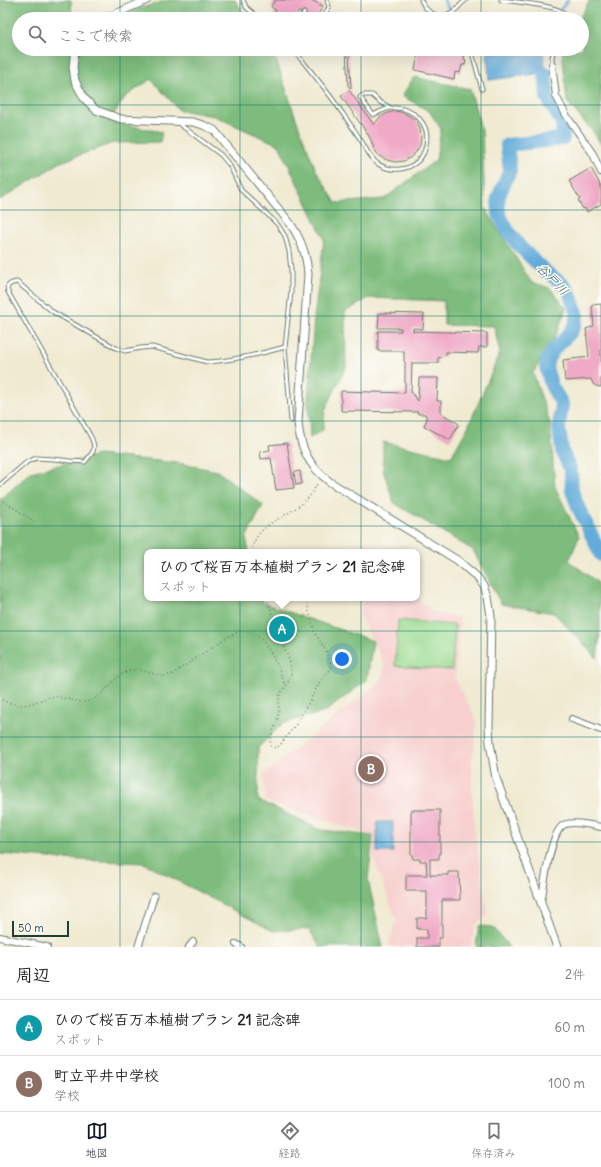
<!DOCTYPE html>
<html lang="ja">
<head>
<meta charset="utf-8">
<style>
  body { margin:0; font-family:Delius,"Klee One",sans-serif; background:#f2f2f2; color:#222 }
  .scale { position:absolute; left:12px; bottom:10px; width:57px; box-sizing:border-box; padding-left:4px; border:2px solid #1f3d34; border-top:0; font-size:11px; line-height:14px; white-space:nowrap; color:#1f3d34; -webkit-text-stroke:3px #fdfcf7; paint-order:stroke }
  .you { position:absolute; left:342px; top:659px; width:14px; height:14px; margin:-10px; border:3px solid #fff; border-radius:50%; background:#1a73e8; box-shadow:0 0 0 6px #1a73e833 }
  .badge { display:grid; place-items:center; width:26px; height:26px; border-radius:50%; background:#111827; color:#fff; font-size:13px; font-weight:700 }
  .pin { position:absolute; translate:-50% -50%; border:2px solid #fff; box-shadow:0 1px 4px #0006 }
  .popup { position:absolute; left:144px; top:549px; width:276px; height:52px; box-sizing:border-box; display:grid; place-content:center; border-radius:8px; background:#fff; filter:drop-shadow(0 1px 3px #0005); font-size:13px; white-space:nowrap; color:#767676 }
  .popup b { font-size:15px; color:#222 }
  .popup::after { content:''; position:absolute; left:50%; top:100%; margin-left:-8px; border:8px solid transparent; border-top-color:#fff }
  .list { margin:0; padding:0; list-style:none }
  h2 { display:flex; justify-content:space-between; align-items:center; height:52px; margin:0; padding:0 16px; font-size:17px }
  h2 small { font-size:13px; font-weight:400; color:#767676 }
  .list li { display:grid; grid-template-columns:26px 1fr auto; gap:12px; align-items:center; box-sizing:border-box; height:56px; padding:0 16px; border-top:1px solid #e0e0e0 }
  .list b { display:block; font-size:15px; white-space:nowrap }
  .list p { margin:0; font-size:13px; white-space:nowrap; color:#767676 }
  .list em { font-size:13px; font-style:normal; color:#767676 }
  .icon { flex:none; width:22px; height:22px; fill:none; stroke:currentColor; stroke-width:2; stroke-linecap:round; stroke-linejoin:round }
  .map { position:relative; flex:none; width:601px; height:947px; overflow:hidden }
  .search { position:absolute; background:#fff; box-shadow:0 4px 16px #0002; left:12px; right:12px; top:12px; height:44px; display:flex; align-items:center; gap:10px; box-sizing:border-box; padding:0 14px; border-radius:22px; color:#767676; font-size:15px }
  .sheet { height:164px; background:#fff }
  nav { display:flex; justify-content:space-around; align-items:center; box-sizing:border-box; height:56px; border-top:1px solid #e0e0e0; background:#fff; font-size:11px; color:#767676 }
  nav a { display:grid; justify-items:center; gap:2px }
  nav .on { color:#111827 }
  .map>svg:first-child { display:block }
</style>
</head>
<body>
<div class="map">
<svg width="601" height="947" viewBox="0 0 601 947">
  <rect width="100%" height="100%" fill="#fdfcf7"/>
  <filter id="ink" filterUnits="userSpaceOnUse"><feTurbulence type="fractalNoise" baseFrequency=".025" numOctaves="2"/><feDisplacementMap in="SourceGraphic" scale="8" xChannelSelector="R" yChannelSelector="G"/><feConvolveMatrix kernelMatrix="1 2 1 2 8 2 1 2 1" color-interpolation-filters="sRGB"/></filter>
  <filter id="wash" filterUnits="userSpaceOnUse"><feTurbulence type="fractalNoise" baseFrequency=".012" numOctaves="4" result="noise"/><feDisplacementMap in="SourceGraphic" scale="16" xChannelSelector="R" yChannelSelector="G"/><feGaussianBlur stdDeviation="0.9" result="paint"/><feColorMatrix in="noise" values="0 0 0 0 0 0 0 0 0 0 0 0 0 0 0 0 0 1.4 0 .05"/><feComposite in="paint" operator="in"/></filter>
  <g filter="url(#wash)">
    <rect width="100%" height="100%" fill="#f0ead1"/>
    <path fill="#f7d0cf" d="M365 598H417L431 611 460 618 455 679 477 721 472 763V792L475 832 488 915 475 925 471 947H389V944L396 920 373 857V836L266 801 263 775 380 681 385 667 359 612Z"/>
    <path fill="#9cdc92" stroke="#5e8c63" d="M398 620 455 625 452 670 395 666Z"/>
    <g fill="#7dbc7c" stroke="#4e7c58">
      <path d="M0 0H71L72 19H19V49H268L276 60 298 124 316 170 336 203 384 199 436 160 441 129 429 111 402 96 414 77 470 89 482 132 485 208 531 282 550 288 566 308 557 333 533 373 550 423 555 487 579 537 569 561 597 582C601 608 601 632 597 658L554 613 501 604 473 550 394 503 383 470V442L451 457 468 427 500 353 494 326 444 325V301L369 298 345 312 346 367 325 410 323 430 310 438 308 399 314 318 324 239 279 145 214 116 179 110 151 79 125 97 109 122 162 132 160 142 113 143 61 162 0 200Z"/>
      <path d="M168 0H235L248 19H106Z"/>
      <path d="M590 0H601V145L595 134 567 102 562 49H582V19H579Z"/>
      <path d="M98 455 178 463 217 471 263 505 246 538 249 552H147V598H262L263 603 373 641 367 680 325 712 283 723 258 748V800L321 830 373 836 368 880 383 947H320L309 929 273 931 144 863 63 859 0 854V500L31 472Z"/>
      <path d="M479 926 493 927 509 947H476Z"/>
    </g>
    <g fill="#63acda" stroke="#417487">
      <path d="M487 49H543L545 73 489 80Z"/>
      <rect x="377" y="822" width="16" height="30"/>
    </g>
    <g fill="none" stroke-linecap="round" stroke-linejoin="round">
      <g stroke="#63acda" stroke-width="2.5">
        <path d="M444 0 445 3 449 9"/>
        <path d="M456 15 461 19"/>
        <path d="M553 19 568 0"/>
      </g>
      <path stroke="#63acda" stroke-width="14" d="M545 73 547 97 562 123 563 139 507 145 510 170 498 198 499 214 508 231 520 247 545 271 561 283 569 291 577 315 575 325 570 333 555 348 548 358 546 367 551 385 562 404 559 427 562 451 571 471 572 491 579 509 601 555"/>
    </g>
    <g id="blocks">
      <g fill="#f0a9c6">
        <path d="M275 0H311L323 6 315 19H304L300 17 304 13 298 12 294 19H281L273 15 276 10 271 7Z"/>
        <path d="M346 49H353V54H349L351 89 348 86Z"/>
        <path d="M419 49H446L465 53 464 59 466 60 465 65H462L460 73 455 72 454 79 415 70Z"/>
        <path d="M349 90 374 125 380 117 388 113 396 111 404 113 411 117 417 122 420 129 421 137 420 145 416 152 411 157 404 161 395 162 387 160 379 156 374 149 371 140 367 133 341 96Z"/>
        <path d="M591 168 601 186V204L587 212 585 208 583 209 578 200 580 199 569 181Z"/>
        <path d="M601 304V387L596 386 593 384 591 379 565 381 563 360 589 357 586 329 594 326 592 305Z"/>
        <path d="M379 313 424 314 423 329 413 328V331L487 333V347H479L478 353 446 352V355L438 358V363H412L411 393H413V396H414L418 401 419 378H438L437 401H441V413L459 424 450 440 424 426 427 419 425 414H418V412L341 411V391L405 393V362L404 361V351H378V331H401V328H378Z"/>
        <path d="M287 443 294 488 276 490 271 458 261 459 260 452 270 450 269 445Z"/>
        <path d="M300 471 302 484 296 485 294 472Z"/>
        <path d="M411 810H440V855H439V859H430V875H448V872H459L460 900H442V938H439V947H417V938H427V929H417V918H427V891H406V875H427L426 861H420V859H413L412 855H411Z"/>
      </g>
    </g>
  </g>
  <g filter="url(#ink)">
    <use href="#blocks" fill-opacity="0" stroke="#687a6b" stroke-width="1"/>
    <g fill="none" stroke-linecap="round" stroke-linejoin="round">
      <defs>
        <g id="service">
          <path d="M243 0 246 7 260 19"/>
          <path d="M421 0C425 11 440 22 452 13 457 10 460 4 466 0"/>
          <path d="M501 0C515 2 555 5 564 13 567 15 566 17 567 19"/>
          <path d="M300 19 304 13"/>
          <path d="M322 19 329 7 327 0"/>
          <path d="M534 19 544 18 545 19"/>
          <path d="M293 49C307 67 323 85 336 104 345 117 354 129 362 142 367 150 370 158 378 164 391 172 407 171 418 161 423 156 425 151 426 145 431 124 413 107 393 108 386 108 379 112 373 115L360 97 363 95H372L380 102 391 108"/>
          <path d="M471 49 482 89"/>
          <path d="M552 65V57L554 49"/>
          <path d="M178 123 221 155 230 166 241 190 268 215 278 225 285 236 289 251 291 270V292L285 347 291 421"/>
          <path d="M0 485 27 462 36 458 54 459 70 461 85 462C93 452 97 450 91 437L8 292C5 285 11 283 17 282L53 312 116 348 125 351 141 348 152 347 207 362C233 361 260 354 285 347"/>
        </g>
        <g id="minor">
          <path d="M552 65 556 96 566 115 593 154 601 172"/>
          <path d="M572 719 601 730"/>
          <path d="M541 903C544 886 550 836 562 826 569 820 592 825 601 827"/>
          <path d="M0 937 47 947"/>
          <path d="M236 944 241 947"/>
          <path d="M138 947 154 896"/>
          <path d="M189 947 193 942"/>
        </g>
        <g id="tertiary">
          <path d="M104 19 147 0"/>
          <path d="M75 49 73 67 75 81 84 98 96 110 121 119 193 122 203 125 214 130 290 223C301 239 307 255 308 274L298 422C300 449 309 466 330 482L457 560 477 577 484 586 488 597 491 616 489 727 490 743 496 778 557 947"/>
        </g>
      </defs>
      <use href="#service" stroke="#687a6b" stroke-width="5"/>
      <use href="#minor" stroke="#687a6b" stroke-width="8"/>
      <use href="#tertiary" stroke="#687a6b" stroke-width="9"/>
      <g stroke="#687a6b" stroke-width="1.5" stroke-dasharray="1 3" stroke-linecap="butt">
        <path d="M0 499 34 521"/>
        <path d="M251 552C257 521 287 519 306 500 311 496 315 488 318 482"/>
        <path d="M266 598C272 610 275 623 279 636 283 647 292 661 291 674 290 682 283 688 280 695 277 703 280 709 278 716 277 725 268 738 271 746 275 748 277 748 280 745L297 723 320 682 330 670 331 665 330 661 327 652 315 633 307 604"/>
        <path d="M2 700C7 702 14 705 19 705 33 706 45 695 58 697 70 698 83 706 94 699 108 691 114 675 130 671 143 668 152 675 164 676 166 676 170 675 173 674L227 637C233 635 239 631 245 631 266 633 279 669 285 685"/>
      </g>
      <use href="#service" stroke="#fff" stroke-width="3"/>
      <use href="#minor" stroke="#fff" stroke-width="6"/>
      <use href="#tertiary" stroke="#fff" stroke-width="7"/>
    </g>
  </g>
  <path fill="none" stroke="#0f766e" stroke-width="1" stroke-opacity="0.55" d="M120 0V19M240 0V19M361 0V19M481 0V19M120 49V947M240 49V947M361 49V947M481 49V947M0 105H601M0 210H601M0 316H601M0 421H601M0 526H601M0 631H601M0 737H601M0 842H601"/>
  <g text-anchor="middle" stroke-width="3" stroke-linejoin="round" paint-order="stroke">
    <g font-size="13" font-style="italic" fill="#335e66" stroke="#fdfcf7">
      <text transform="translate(553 279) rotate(46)" y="5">谷戸川</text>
    </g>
  </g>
</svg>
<div class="scale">50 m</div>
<div class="you"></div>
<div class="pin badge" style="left:282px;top:629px;background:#0f9aa8">A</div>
<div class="popup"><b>ひので桜百万本植樹プラン 21 記念碑</b>スポット</div>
<div class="pin badge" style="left:371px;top:769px;background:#8d6e63">B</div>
<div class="search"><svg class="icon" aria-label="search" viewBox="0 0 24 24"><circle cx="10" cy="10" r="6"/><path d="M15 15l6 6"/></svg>ここで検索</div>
</div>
<section class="sheet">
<h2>周辺<small>2件</small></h2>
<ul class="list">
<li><span class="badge" style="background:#0f9aa8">A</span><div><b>ひので桜百万本植樹プラン 21 記念碑</b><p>スポット</p></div><em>60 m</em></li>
<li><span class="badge" style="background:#8d6e63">B</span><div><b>町立平井中学校</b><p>学校</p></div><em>100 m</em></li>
</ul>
</section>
<nav>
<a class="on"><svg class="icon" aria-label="map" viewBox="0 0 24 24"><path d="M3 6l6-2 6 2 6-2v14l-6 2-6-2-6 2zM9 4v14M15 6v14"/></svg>地図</a>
<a><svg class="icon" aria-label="directions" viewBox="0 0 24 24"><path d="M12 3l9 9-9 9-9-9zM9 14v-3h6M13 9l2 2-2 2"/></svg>経路</a>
<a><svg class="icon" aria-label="saved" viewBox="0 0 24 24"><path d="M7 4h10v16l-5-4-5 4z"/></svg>保存済み</a>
</nav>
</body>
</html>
